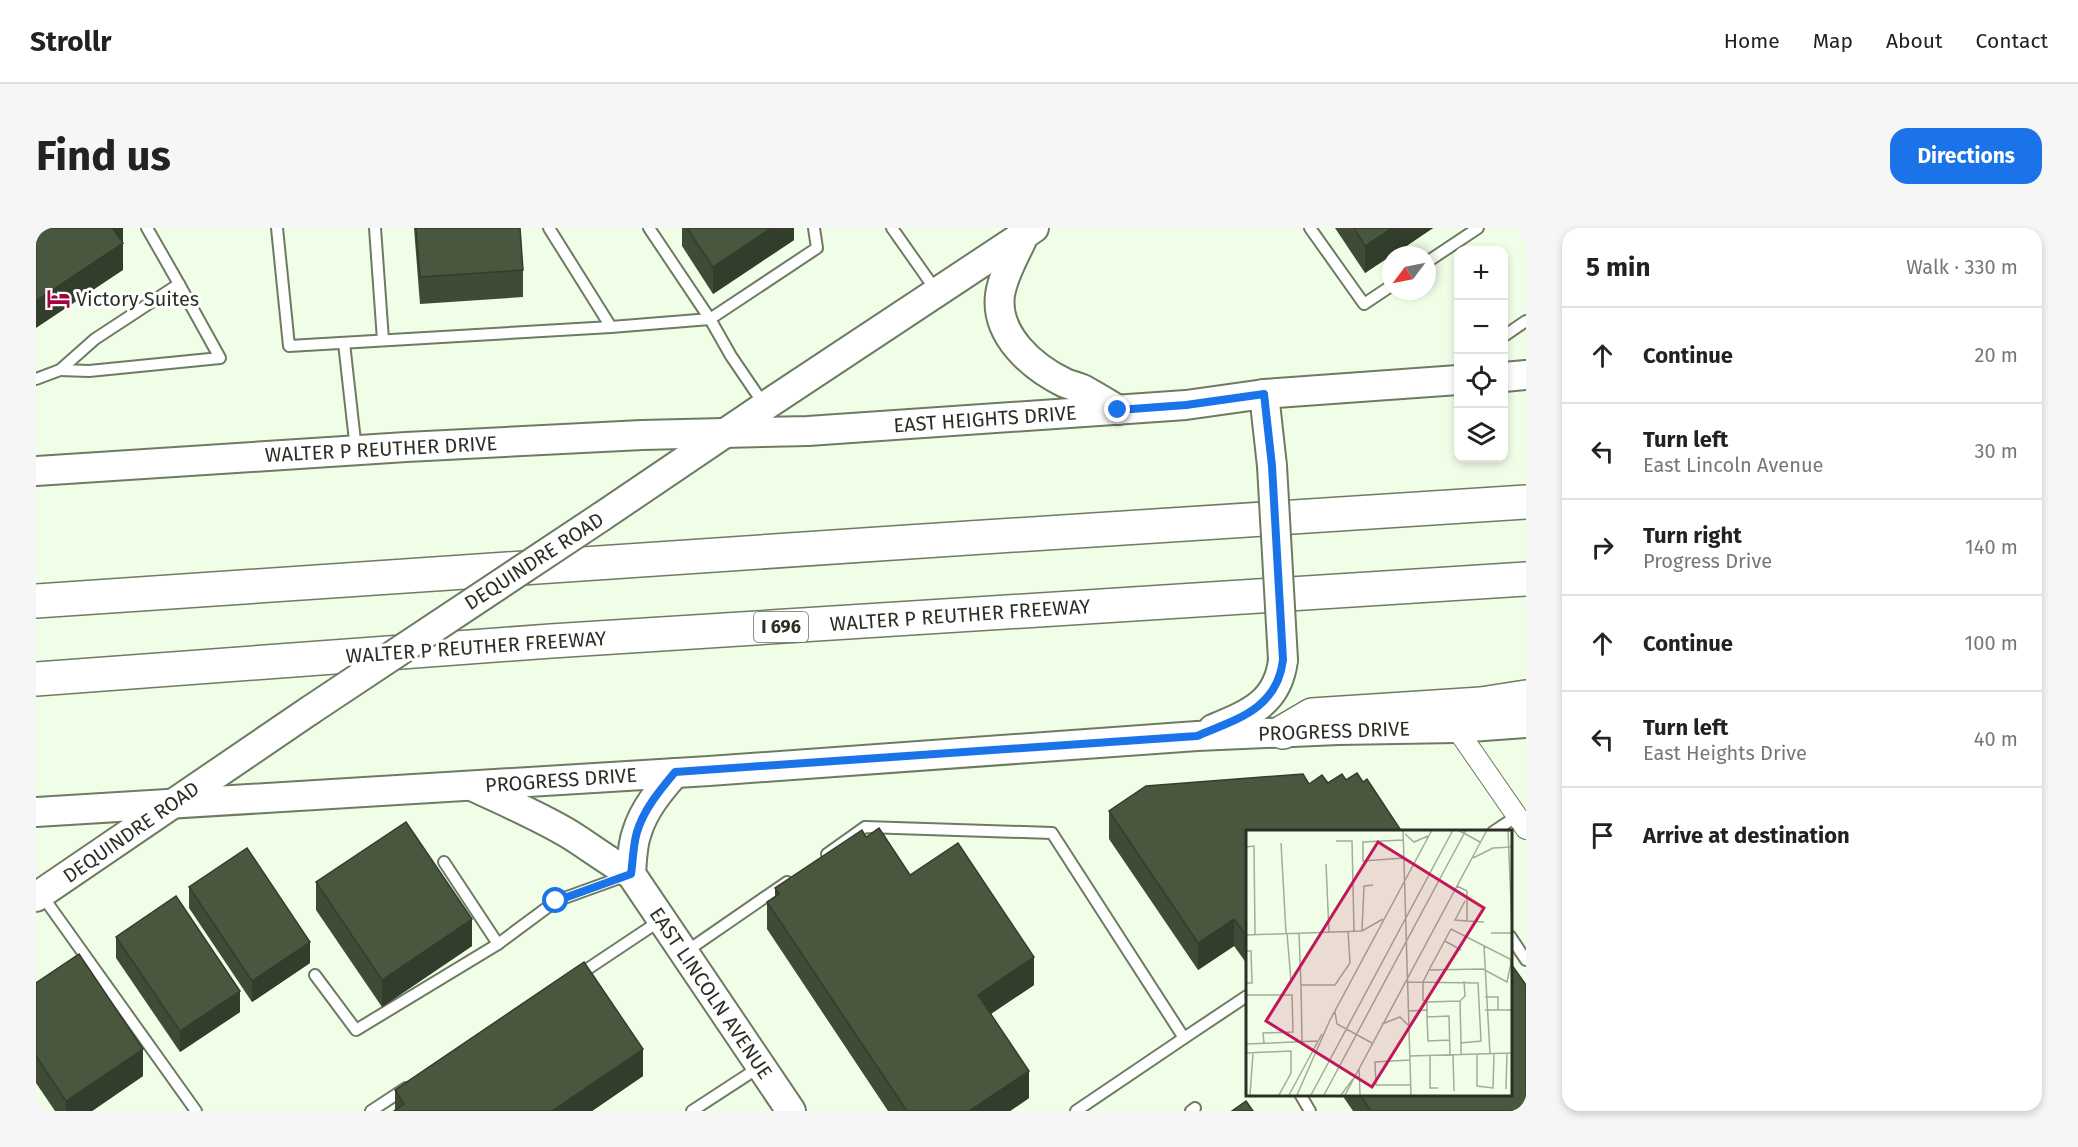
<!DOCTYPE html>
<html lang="en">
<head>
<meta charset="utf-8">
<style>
  body { margin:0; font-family:"Fira Sans",sans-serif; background:#f6f6f6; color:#222 }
  .controls { position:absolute; right:18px; top:18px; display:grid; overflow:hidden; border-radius:12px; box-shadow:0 3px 9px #0003 }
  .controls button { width:54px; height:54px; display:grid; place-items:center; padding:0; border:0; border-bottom:2px solid #e0e0e0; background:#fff; color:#222; font:30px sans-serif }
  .compass { position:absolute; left:1346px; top:18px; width:54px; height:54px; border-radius:50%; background:#fff; box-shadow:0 3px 9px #0003; rotate:238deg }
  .stop { position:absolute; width:18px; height:18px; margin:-14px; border:4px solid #1a73e8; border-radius:50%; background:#fff }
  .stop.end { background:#1a73e8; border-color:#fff; box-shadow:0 2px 6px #0008 }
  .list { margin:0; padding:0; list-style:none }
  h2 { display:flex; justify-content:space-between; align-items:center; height:78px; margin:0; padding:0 24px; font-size:26px }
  h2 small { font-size:20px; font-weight:400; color:#767676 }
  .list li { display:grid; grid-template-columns:39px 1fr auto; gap:18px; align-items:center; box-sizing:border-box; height:96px; padding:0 24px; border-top:2px solid #e0e0e0 }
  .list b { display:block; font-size:22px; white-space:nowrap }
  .list p { margin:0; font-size:20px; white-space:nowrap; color:#767676 }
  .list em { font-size:20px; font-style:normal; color:#767676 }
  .icon { flex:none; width:33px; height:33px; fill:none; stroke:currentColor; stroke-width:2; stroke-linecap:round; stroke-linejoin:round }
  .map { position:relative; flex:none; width:1490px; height:883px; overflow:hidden; border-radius:18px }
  header { display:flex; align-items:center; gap:36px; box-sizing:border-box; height:84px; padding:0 30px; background:#fff; border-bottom:2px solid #e0e0e0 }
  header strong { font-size:28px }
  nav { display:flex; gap:33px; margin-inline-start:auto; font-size:21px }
  .intro { display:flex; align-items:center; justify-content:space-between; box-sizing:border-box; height:144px; padding:0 36px }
  h1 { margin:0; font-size:42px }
  .button { padding:15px 27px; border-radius:18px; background:#1a73e8; color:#fff; font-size:21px; font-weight:700 }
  main { display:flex; gap:36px; padding:0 36px }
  aside { flex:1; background:#fff; border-radius:18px; box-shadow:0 3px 9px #0003 }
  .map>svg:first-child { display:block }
</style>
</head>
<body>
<header>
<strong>Strollr</strong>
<nav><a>Home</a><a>Map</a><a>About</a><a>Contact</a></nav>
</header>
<div class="intro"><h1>Find us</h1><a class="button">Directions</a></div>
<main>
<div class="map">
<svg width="1490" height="883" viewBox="0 0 1490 883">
  <rect width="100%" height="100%" fill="#f1fee7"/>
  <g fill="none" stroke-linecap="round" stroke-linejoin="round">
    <defs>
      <g id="lane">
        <path d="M241 0 253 118 575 99 674 91 781 20 778 0"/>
        <path d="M339 0 347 112"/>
        <path d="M513 0 575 99"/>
        <path d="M613 0 674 91 695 128 729 178"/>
        <path d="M856 0 901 64"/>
        <path d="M1274 0 1328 76 1355 58"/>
        <path d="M1391 34 1442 0"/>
        <path d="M1468 108 1490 93"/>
        <path d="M308 115 320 222"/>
        <path d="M24 142 53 143 184 130 143 56"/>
        <path d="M0 151 24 142 59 111 143 56 111 0"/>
        <path d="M1457 604 1481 588"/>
        <path d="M791 626 829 599 1016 605 1148 810 1211 768"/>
        <path d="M408 634 462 716"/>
        <path d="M5 666 160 883"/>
        <path d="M1474 708 1490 732"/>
        <path d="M648 725 751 654"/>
        <path d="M279 747 320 802 462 716 520 673 589 648"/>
        <path d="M541 748 625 692"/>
        <path d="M1264 866 1274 883"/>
        <path d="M335 883 370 860"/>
        <path d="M656 883 725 838"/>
        <path d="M1040 883 1148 810"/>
        <path d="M1155 883 1159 880"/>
      </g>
      <path id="street" d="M1420 500 1490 601"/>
      <g id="secondary">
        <path d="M988 7C980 26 967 46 964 67 959 107 996 139 1029 155 1036 158 1044 159 1050 163 1061 169 1072 176 1082 182"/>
        <path d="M1468 149 1490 147"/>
        <path d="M1228 166 1236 238"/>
        <path d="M0 243 370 219 606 207 772 203 1150 177 1228 166 1422 152"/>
        <path d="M565 289 729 178 998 0"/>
        <path d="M1177 501C1213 486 1242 475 1247 432"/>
        <path d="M438 559C470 574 503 588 533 606 554 619 573 634 595 646L755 883"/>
        <path d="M0 584 673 543 1161 508 1302 502 1420 500 1490 495"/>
        <path d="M595 646C596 633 596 617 601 604 608 581 624 562 639 545"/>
        <path d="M0 669 273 483"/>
      </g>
      <g id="highway">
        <path d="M0 373C497 342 993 303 1490 274"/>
        <path d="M0 451 515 413 1490 351"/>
        <path d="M1247 504 1276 487 1445 476 1490 469"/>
      </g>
    </defs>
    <use href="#lane" stroke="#6d7b62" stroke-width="14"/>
    <use href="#street" stroke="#6d7b62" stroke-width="22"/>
    <use href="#secondary" stroke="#6d7b62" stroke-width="32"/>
    <use href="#highway" stroke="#6d7b62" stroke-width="36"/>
    <use href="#lane" stroke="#fff" stroke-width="10"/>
    <use href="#street" stroke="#fff" stroke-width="20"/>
    <use href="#secondary" stroke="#fff" stroke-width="28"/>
    <use href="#highway" stroke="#fff" stroke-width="33"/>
    <defs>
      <g id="secondary-bridge">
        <path d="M1236 238 1247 432"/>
        <path d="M273 483 565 289"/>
      </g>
    </defs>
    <use href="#secondary-bridge" stroke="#6d7b62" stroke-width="32" stroke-linecap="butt"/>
    <use href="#secondary-bridge" stroke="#fff" stroke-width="28"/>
  </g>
  <g fill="#3f4b36">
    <path d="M378 0H484L487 42V69L384 76Z"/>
    <path d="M646 0H758V12L677 66 646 18Z"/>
    <path d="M1299 0H1397L1357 27H1355L1329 45Z"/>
    <path d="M1310 552 1327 554 1366 604H1211V736L1198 718 1162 742 1073 611V583L1273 556 1292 555Z"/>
    <path d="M830 609 998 757 955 786 993 870 974 883H852L731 701V674L739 668V660Z"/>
    <path d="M280 654 436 718 346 779 280 682Z"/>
    <path d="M153 659 274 735 216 774 153 680Z"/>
    <path d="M80 709 204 784 144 824 80 730Z"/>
    <path d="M0 755 107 848 56 883H19L0 855Z"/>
    <path d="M607 848 556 883H358L359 882V862Z"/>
    <path d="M1306 867H1473L1490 883H1317Z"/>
  </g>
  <g fill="#333d2c">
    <path d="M78 0H87V42L0 100V73Z"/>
    <path d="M735 0H758V12L677 66V39Z"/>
    <path d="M1356 0H1397L1357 27H1355V28L1329 45V18Z"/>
    <path d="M436 691V718L346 779V752Z"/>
    <path d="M1198 691V718L1162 742V715Z"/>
    <path d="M274 714V735L216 774V753Z"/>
    <path d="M998 729V757L942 794V767Z"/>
    <path d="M204 763V784L144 824V803Z"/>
    <path d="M107 821V848L56 883H30V873Z"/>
    <path d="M607 821V848L556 883H516Z"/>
    <path d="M993 843V870L974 883H933Z"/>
  </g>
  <g fill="#49573f" stroke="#333d2c" stroke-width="1.5">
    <path d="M0 0H78L77 1 87 15 0 73Z"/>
    <path d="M380 0H484L487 42 384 49Z"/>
    <path d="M651 0H735L677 39Z"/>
    <path d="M1318 0H1356L1329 18Z"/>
    <path d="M1321 545 1327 554 1331 551 1366 604H1211V709L1198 691 1162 715 1073 583 1110 558 1267 546 1273 556 1286 547 1292 555 1306 546 1310 552Z"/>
    <path d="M370 594 436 691 346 752 280 654Z"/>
    <path d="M843 600 874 647 922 615 998 729 942 767 993 843 933 883H871L731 674 743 666 739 660 826 602 830 609Z"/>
    <path d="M211 620 274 714 216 753 153 659Z"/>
    <path d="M140 668 204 763 144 803 80 709Z"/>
    <path d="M43 726 107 821 30 873 0 828V755Z"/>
    <path d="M1473 733 1490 757V883H1335L1324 867H1473Z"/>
    <path d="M548 734 607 821 516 883H358L368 876 359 862Z"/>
    <path d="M1210 873 1217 883H1196Z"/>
  </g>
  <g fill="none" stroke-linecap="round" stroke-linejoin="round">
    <path stroke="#1a73e8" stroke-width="8" d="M520 673 595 646C597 633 597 617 601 604 608 581 624 562 639 544L1161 508C1201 491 1241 481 1247 432L1236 238 1228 166 1150 177 1082 182"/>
  </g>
  <defs>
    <symbol id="hotel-bare" viewBox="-9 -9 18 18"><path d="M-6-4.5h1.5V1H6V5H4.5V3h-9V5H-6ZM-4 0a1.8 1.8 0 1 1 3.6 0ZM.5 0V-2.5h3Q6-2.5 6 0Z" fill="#a2053e" stroke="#fff" stroke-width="2.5" paint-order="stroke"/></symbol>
  </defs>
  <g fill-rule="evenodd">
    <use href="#hotel-bare" x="6" y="54" width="33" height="33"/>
  </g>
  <g text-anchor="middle" stroke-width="6" stroke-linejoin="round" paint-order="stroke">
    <rect fill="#fff" stroke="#6a6e66" stroke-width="1.5" x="718" y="384" width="54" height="30" rx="4.5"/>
    <g font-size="18" font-weight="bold" fill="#2a3025">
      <text x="745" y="405">I 696</text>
    </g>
    <g font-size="20" fill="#2a3025" stroke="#fff" text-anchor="start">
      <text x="40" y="78">Victory Suites</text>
    </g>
    <g font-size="20" fill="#2a3025" stroke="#fff">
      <text transform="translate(949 191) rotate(-4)" y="7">EAST HEIGHTS DRIVE</text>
      <text transform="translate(345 221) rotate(-3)" y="7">WALTER P REUTHER DRIVE</text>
      <text transform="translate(498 333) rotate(-33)" y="7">DEQUINDRE ROAD</text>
      <text transform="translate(924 387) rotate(-4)" y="7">WALTER P REUTHER FREEWAY</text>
      <text transform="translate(440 419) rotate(-4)" y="7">WALTER P REUTHER FREEWAY</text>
      <text transform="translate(1298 503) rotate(-2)" y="7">PROGRESS DRIVE</text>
      <text transform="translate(525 552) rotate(-4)" y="7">PROGRESS DRIVE</text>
      <text transform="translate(95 604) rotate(-35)" y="7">DEQUINDRE ROAD</text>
      <text transform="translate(675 765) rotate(56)" y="7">EAST LINCOLN AVENUE</text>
    </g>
  </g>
  <g transform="translate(1210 602)">
    <rect width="266" height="266" fill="#f1fee7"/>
    <path fill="none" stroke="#a1ac99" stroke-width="1.5" d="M157 0 165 265M212 0 234 12M262 0 266 98M159 4 168 12 182 6M157 10 117 12V31L158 28M90 11H106L108 101M35 13 40 103M0 17 8 16 9 104M227 28 247 18 266 17M80 34 83 102M211 56 221 61V91L238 92M219 71 209 90 221 91M116 100 118 56 127 55M41 103 45 151M53 103 55 155M245 103H266M0 105 116 101 137 89M199 111 215 120M238 116 244 224M0 121H5L6 153H0M162 152 232 153 235 211 215 213V225M0 165H46L47 202 17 203 18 213M239 167H252V180M181 172 177 170V152L183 140 205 99 264 129 265 133 261 152 237 139 183 140M181 180V172L214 171M239 180H266M163 181 181 180V187L203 186 204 225M89 182 91 194 126 213M181 187 182 211 204 210M83 192 186 0M136 194 154 187 163 196M56 212 55 155H89L104 133 102 101M215 213 214 171 219 166 218 151M0 214 71 211M0 223 45 221V243L33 265M231 224V256L247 258 248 224M207 225 208 261M164 226 266 223M184 226V258H192M164 230 129 232 130 255H165M113 238 114 265M260 259 261 223M4 265 7 223M43 265 76 204M51 265 84 190M65 265 207 0M78 265 220 0M95 265 107 249M99 265 241 0"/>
    <path fill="#c2185b" fill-opacity="0.15" stroke="#c2185b" stroke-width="3" d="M132 12 238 78 126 257 20 191Z"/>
    <rect width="266" height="266" fill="none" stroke="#2a3025" stroke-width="3"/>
  </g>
</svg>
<div class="controls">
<button>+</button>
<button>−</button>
<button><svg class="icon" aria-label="locate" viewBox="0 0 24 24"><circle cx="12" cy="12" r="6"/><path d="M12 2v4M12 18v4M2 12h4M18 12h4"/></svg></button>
<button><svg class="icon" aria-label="layers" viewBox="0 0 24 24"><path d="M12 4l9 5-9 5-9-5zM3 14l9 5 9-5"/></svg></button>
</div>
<svg class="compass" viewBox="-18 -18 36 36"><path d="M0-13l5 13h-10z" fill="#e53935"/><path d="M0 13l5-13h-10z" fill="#767676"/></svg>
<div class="stop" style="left:520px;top:673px"></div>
<div class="stop end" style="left:1082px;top:182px"></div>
</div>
<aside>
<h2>5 min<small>Walk · 330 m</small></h2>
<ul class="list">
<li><svg class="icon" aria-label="ahead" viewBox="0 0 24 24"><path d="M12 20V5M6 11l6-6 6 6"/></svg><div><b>Continue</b></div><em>20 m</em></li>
<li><svg class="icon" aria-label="left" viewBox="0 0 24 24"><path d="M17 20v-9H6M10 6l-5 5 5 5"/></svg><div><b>Turn left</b><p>East Lincoln Avenue</p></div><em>30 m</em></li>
<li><svg class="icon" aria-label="right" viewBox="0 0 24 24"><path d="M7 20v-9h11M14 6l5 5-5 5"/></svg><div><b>Turn right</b><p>Progress Drive</p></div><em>140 m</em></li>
<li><svg class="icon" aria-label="ahead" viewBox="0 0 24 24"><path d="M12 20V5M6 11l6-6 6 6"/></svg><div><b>Continue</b></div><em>100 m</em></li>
<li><svg class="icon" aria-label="left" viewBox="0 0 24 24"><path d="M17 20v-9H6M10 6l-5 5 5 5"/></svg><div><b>Turn left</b><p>East Heights Drive</p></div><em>40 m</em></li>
<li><svg class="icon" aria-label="arrive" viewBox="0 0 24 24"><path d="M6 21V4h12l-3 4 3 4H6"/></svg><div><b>Arrive at destination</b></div></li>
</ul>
</aside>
</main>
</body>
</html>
